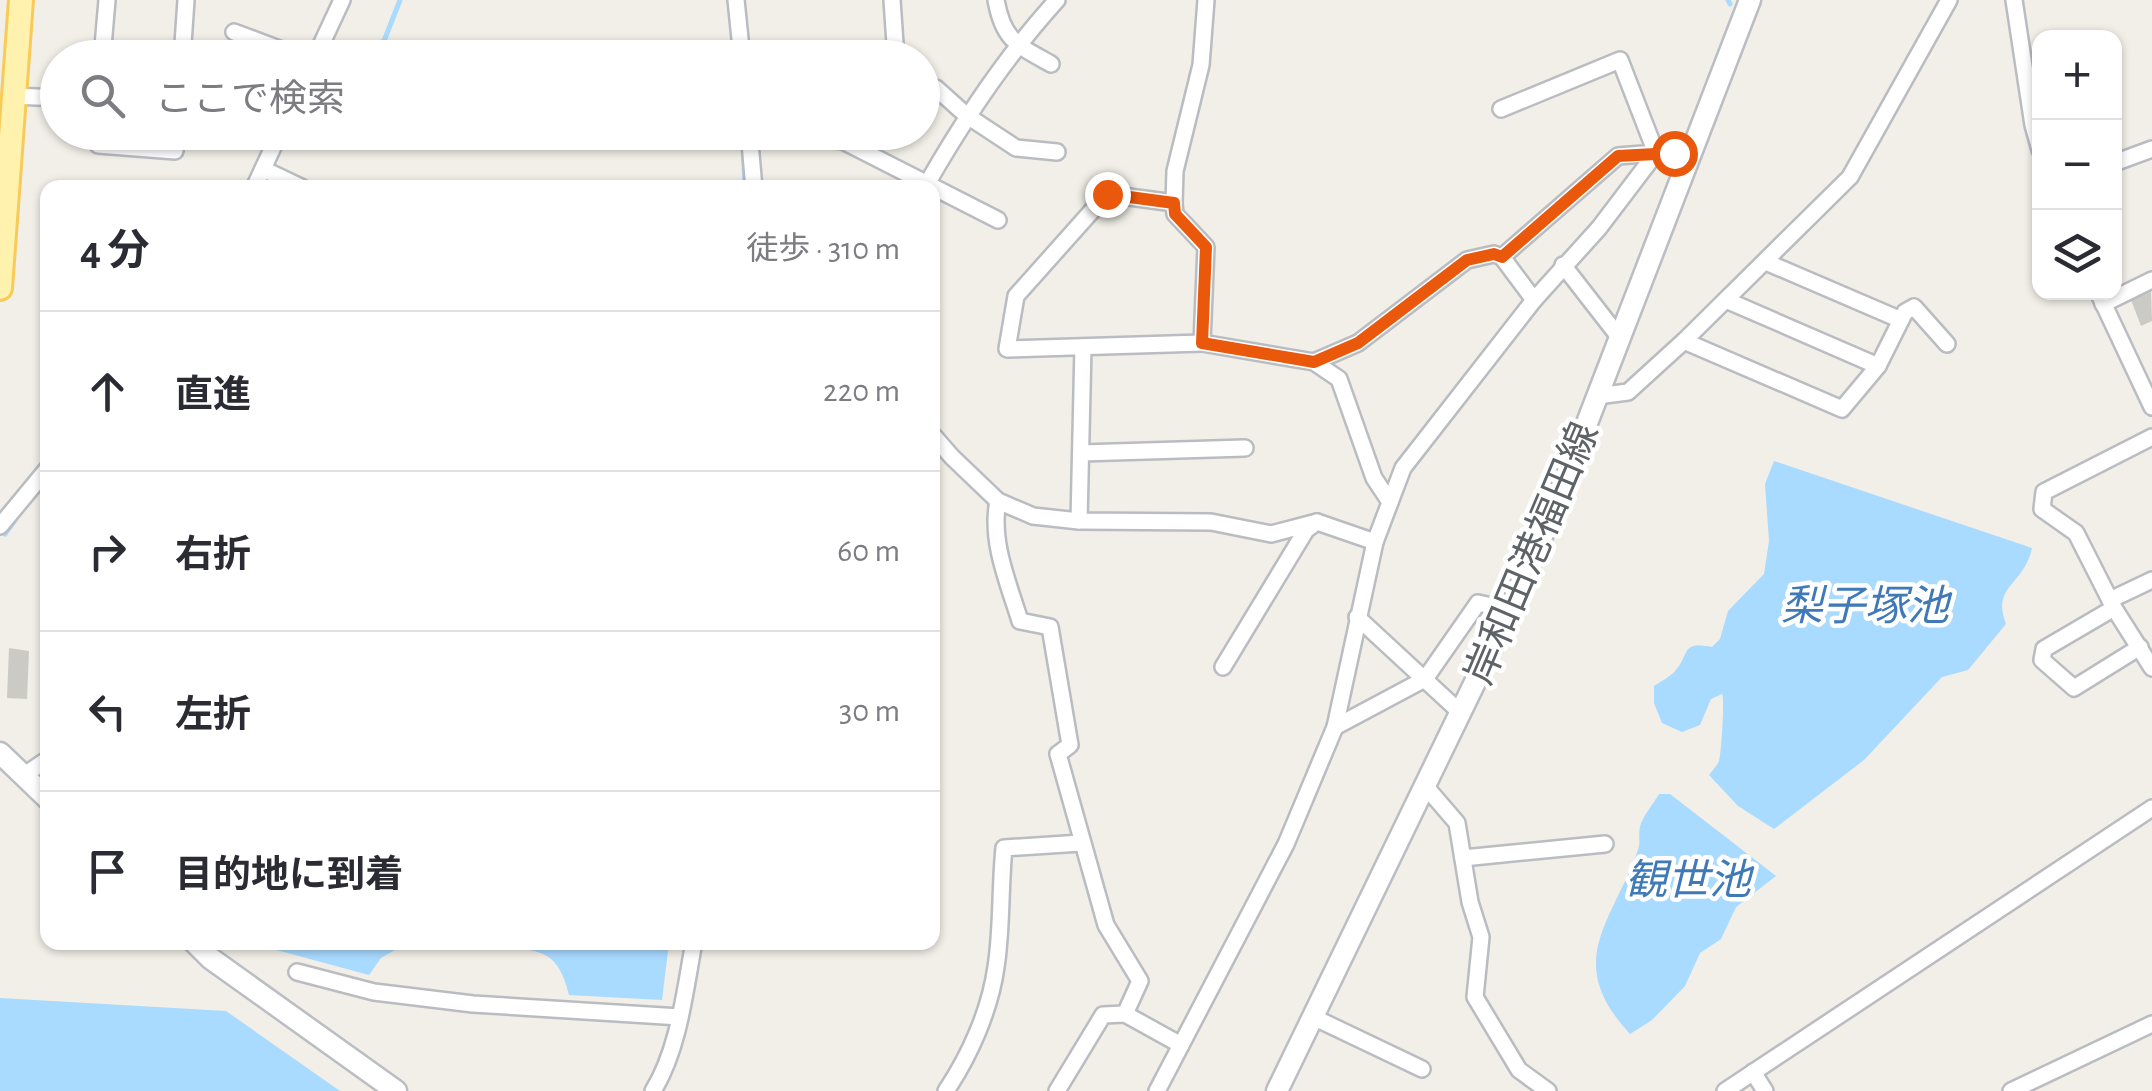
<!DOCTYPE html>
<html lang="ja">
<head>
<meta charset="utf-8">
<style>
  body { margin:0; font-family:"Alegreya Sans","Noto Sans JP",sans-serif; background:#f2f2f3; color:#2b2b33 }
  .controls { position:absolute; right:30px; top:30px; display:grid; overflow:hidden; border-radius:20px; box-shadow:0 2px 8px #0004 }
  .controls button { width:90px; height:90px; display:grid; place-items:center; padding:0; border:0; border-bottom:2px solid #e1e1e2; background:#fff; color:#2b2b33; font:50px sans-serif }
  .stop { position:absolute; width:30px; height:30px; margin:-22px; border:8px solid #ea580c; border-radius:50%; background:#fff }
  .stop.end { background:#ea580c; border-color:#fff; box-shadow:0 2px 10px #0008 }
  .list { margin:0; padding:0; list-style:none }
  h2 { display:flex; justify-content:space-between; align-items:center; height:130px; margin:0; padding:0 40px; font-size:42px }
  h2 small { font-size:32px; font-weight:400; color:#7c7c81 }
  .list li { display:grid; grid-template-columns:65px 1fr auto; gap:30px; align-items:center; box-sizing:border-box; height:160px; padding:0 40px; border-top:2px solid #e1e1e2 }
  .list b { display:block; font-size:38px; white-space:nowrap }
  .list em { font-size:32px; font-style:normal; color:#7c7c81 }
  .icon { flex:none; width:55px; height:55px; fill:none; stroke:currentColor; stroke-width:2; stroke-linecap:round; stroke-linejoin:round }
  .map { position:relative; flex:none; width:2152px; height:1091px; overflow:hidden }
  .search { position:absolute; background:#fff; box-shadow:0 2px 8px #0004; left:40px; top:40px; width:900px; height:110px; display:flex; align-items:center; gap:25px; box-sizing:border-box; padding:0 35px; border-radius:55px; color:#7c7c81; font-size:38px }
  .panel { position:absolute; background:#fff; box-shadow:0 2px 8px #0004; left:40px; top:180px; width:900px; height:770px; border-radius:20px }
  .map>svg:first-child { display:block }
</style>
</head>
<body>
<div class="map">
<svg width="2152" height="1091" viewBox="0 0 2152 1091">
  <rect width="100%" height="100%" fill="#f1efe7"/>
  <g fill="#a9daff">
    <path d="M1774 461 2032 548C2024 586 1991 585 2006 624L1968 670 1942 677 1864 760 1774 829 1738 806 1709 775C1712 771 1717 766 1719 761 1721 756 1725 699 1722 694L1711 699 1700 725 1682 732 1662 723 1654 703V686C1660 682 1670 677 1675 671 1691 653 1680 641 1712 647L1720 639 1728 611 1764 574 1769 541 1765 484Z"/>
    <path d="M1659 794H1670L1776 876 1736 907 1721 939 1700 953 1685 986 1652 1020 1630 1034C1563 961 1611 925 1638 850 1641 842 1638 835 1640 827 1642 817 1654 803 1659 794Z"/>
    <path d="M261 943H407L381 958 369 975 269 948Z"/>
    <path d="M513 943H669L662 1000 569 995C565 979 559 961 543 954 532 949 524 951 513 943Z"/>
    <path d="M0 998 226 1011 340 1091H0Z"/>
  </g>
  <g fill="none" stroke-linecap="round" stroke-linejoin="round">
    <g stroke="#a9daff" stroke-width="5">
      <path d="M1728 0 1730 4"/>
      <path d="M343 58 384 41 400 0"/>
      <path d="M743 141 745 188"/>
      <path d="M5 534 15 520"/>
    </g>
  </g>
  <g fill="#cccac4">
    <path d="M2151 292 2152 321 2141 326 2131 300Z"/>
    <path d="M9 648 29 651 27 699 7 698Z"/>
  </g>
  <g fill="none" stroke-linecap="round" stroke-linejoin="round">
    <defs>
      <g id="street">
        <path d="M736 0 742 58"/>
        <path d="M892 0 896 58"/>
        <path d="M996 0C1003 40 1017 45 1051 64"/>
        <path d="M1206 0 1201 65 1175 171 1174 203 1175 214 1206 247 1202 343 1314 362 1339 379 1374 478 1390 502"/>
        <path d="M2014 0 2033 125 2040 150"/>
        <path d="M234 32 303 58"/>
        <path d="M102 58 107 0"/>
        <path d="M182 58 186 0"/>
        <path d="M315 58 342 0"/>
        <path d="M922 89 936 88 966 115 1016 148 1057 152"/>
        <path d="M14 96 58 98"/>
        <path d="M1501 109 1620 60 1656 153 1618 156 1502 257"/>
        <path d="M98 132V145L175 151 176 132"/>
        <path d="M749 132 754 188"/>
        <path d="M773 132 843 141 998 220"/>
        <path d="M2114 163 2152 149"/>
        <path d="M263 169 303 188"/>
        <path d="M928 182C966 116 1006 56 1057 0"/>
        <path d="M254 188 280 132"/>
        <path d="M1174 203 1107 194 1016 296 1007 349 1202 343"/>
        <path d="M1563 265 1619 337"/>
        <path d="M2098 292 2152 407"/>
        <path d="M1726 300 1878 366"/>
        <path d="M2103 304 2152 280"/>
        <path d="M1901 320 1905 312 1914 307 1947 344"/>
        <path d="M1684 341 1842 409 1878 366 1901 320 1766 262"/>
        <path d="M1314 362 1358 343 1467 260 1494 254 1502 257 1534 300"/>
        <path d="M1597 396 1628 392 1684 341 1850 177 1949 0"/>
        <path d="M932 434 952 457 998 501 1033 516 1079 521 1211 522 1271 534 1317 522"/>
        <path d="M2152 437 2044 492 2042 509 2076 533 2114 608 2152 668"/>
        <path d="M1081 453 1245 448"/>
        <path d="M998 501C990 541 1008 582 1020 621L1050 627 1070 745 1058 754 1106 925 1140 981 1125 1014 1181 1045"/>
        <path d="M1079 521 1083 347"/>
        <path d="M0 526 48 468"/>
        <path d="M2110 600 2152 580"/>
        <path d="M2114 608 2044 649 2042 660 2074 688 2140 647"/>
        <path d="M1357 617 1462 714"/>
        <path d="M1223 667 1306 530 1317 522 1375 542"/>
        <path d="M1335 727 1425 679 1478 603 1510 610"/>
        <path d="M23 776 48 759"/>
        <path d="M1426 787 1457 823 1470 902 1481 937 1475 997 1519 1070 1548 1091"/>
        <path d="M1463 858 1605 844"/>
        <path d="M297 972 374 992 473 1004 680 1017"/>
        <path d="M1313 1017 1422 1069"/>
        <path d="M1753 1072 1765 1091"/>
        <path d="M653 1091C679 1049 685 990 694 942"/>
        <path d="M946 1091C970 1055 990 1010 996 967 1002 930 1000 886 1004 848L1081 843"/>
        <path d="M1057 1091 1103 1015 1125 1014"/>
        <path d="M1157 1091 1286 844 1335 727 1375 542 1403 468 1534 300 1599 228 1656 153 1689 155"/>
        <path d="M1725 1091 2152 808"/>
        <path d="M2011 1091 2152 1024"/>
      </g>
      <g id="secondary">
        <path d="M0 753 48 799"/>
        <path d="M194 942 210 958 396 1091"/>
        <path d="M1277 1091 1510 610 1555 506 1750 0"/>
      </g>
      <path id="primary" d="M0 288 21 0"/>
    </defs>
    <use href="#street" stroke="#b9bcc1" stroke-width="20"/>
    <use href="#secondary" stroke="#babdc3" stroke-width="25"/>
    <use href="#primary" stroke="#f8cb59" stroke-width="28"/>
    <use href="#street" stroke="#fff" stroke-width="15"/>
    <use href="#secondary" stroke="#fff" stroke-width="20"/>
    <use href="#primary" stroke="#fff2ae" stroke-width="22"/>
  </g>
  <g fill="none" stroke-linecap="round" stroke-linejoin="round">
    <path stroke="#ea580c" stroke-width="12" d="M1107 194 1174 203 1175 214 1206 247 1202 343 1314 362 1358 343 1467 260 1494 254 1502 257 1618 156 1674 153"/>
  </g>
  <g text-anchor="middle" stroke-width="9" stroke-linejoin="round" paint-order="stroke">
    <g font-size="40" fill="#5e6368" stroke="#fff">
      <text transform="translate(1531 553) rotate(-67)" y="14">岸和田港福田線</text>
    </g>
    <g font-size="42" font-style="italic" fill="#3f79b8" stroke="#fff">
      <text x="1865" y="620">梨子塚池</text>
      <text x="1688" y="894">観世池</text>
    </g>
  </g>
</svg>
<div class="controls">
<button>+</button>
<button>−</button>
<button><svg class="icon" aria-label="layers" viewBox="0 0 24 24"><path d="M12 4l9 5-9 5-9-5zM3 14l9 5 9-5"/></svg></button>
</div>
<div class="stop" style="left:1674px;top:153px"></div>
<div class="stop end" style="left:1107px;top:194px"></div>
<div class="search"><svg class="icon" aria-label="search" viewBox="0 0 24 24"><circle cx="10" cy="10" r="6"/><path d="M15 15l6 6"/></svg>ここで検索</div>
<section class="panel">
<h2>4 分<small>徒歩 · 310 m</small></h2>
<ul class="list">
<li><svg class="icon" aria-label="ahead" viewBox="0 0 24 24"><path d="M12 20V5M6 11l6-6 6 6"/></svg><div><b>直進</b></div><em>220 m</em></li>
<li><svg class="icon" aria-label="right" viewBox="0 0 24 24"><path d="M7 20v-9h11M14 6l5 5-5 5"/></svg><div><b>右折</b></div><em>60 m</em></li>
<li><svg class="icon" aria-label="left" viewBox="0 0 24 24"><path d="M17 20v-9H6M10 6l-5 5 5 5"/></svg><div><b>左折</b></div><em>30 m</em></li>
<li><svg class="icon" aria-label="arrive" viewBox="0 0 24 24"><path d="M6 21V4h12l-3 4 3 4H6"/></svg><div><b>目的地に到着</b></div></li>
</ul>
</section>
</div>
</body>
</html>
